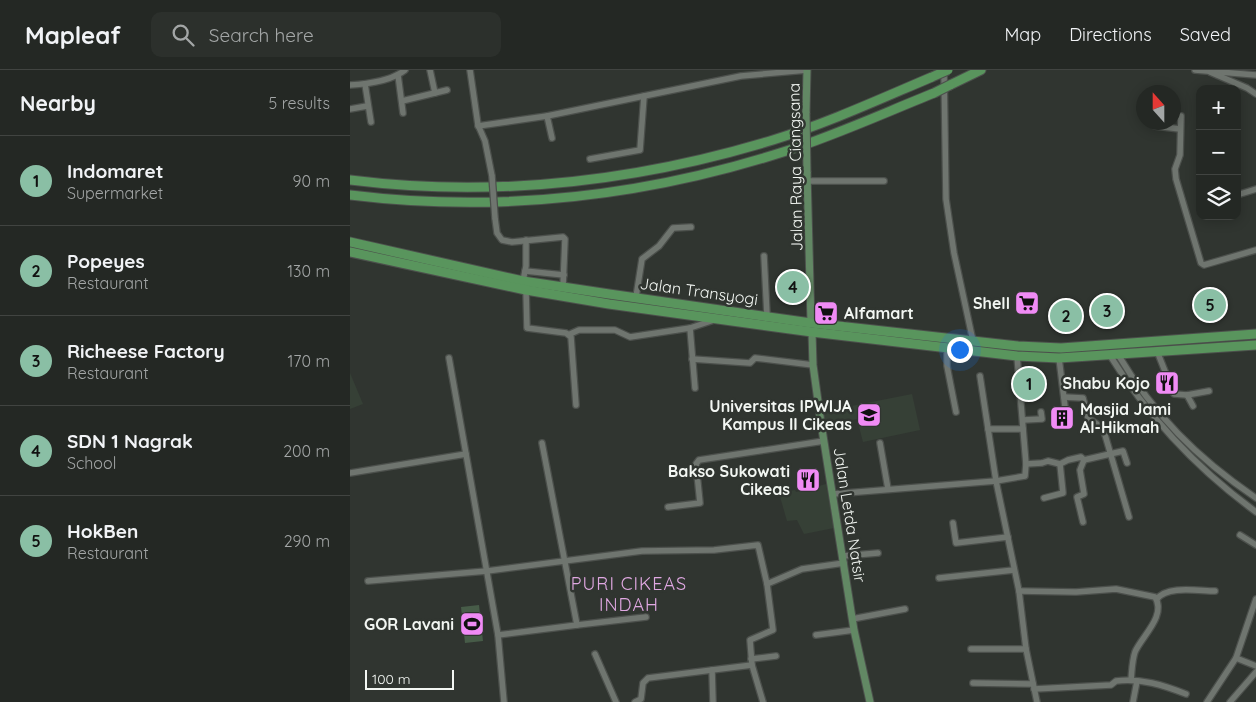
<!DOCTYPE html>
<html lang="en">
<head>
<meta charset="utf-8">
<style>
  body { margin:0; font-family:Quicksand,sans-serif; background:#2c302c; color:#f1f3f6 }
  .controls { position:absolute; right:15px; top:15px; display:grid; overflow:hidden; border-radius:10px; box-shadow:0 2px 12px #0003 }
  .controls button { width:45px; height:45px; display:grid; place-items:center; padding:0; border:0; border-bottom:1px solid #414441; background:#242824; color:#f1f3f6; font:25px sans-serif }
  .compass { position:absolute; left:786px; top:15px; width:45px; height:45px; border-radius:50%; background:#242824; box-shadow:0 2px 12px #0003; rotate:339deg }
  .scale { position:absolute; left:15px; bottom:12px; width:89px; box-sizing:border-box; padding-left:5px; border:2px solid #f2f6f2; border-top:0; font-size:14px; line-height:18px; white-space:nowrap; color:#f2f6f2; -webkit-text-stroke:4px #303530; paint-order:stroke }
  .you { position:absolute; left:609px; top:279px; width:18px; height:18px; margin:-12px; border:4px solid #fff; border-radius:50%; background:#1a73e8; box-shadow:0 0 0 8px #1a73e833 }
  .badge { display:grid; place-items:center; width:32px; height:32px; border-radius:50%; background:#8abfa5; color:#111; font-size:16px; font-weight:700 }
  .pin { position:absolute; translate:-50% -50%; border:2px solid #fff; box-shadow:0 1px 5px #0006 }
  .list { margin:0; padding:0; list-style:none }
  h2 { display:flex; justify-content:space-between; align-items:center; height:65px; margin:0; padding:0 20px; font-size:21px }
  h2 small { font-size:16px; font-weight:400; color:#a3a6a6 }
  .list li { display:grid; grid-template-columns:32px 1fr auto; gap:15px; align-items:center; box-sizing:border-box; height:90px; padding:0 20px; border-top:1px solid #414441 }
  .list b { display:block; font-size:19px; white-space:nowrap }
  .list p { margin:0; font-size:16px; white-space:nowrap; color:#a3a6a6 }
  .list em { font-size:16px; font-style:normal; color:#a3a6a6 }
  .icon { flex:none; width:28px; height:28px; fill:none; stroke:currentColor; stroke-width:2; stroke-linecap:round; stroke-linejoin:round }
  .map { position:relative; flex:none; width:906px; height:632px; overflow:hidden }
  header { display:flex; align-items:center; gap:30px; box-sizing:border-box; height:70px; padding:0 25px; background:#242824; border-bottom:1px solid #414441 }
  header strong { font-size:24px }
  nav { display:flex; gap:28px; margin-inline-start:auto; font-size:18px }
  .search { width:350px; height:45px; background:#2c302c; display:flex; align-items:center; gap:12px; box-sizing:border-box; padding:0 18px; border-radius:10px; color:#a3a6a6; font-size:19px }
  main { display:flex }
  aside { flex:1; background:#242824 }
  .map>svg:first-child { display:block }
</style>
</head>
<body>
<header>
<strong>Mapleaf</strong>
<div class="search"><svg class="icon" aria-label="search" viewBox="0 0 24 24"><circle cx="10" cy="10" r="6"/><path d="M15 15l6 6"/></svg>Search here</div>
<nav><a>Map</a><a>Directions</a><a>Saved</a></nav>
</header>
<main>
<aside>
<h2>Nearby<small>5 results</small></h2>
<ul class="list">
<li><span class="badge">1</span><div><b>Indomaret</b><p>Supermarket</p></div><em>90 m</em></li>
<li><span class="badge">2</span><div><b>Popeyes</b><p>Restaurant</p></div><em>130 m</em></li>
<li><span class="badge">3</span><div><b>Richeese Factory</b><p>Restaurant</p></div><em>170 m</em></li>
<li><span class="badge">4</span><div><b>SDN 1 Nagrak</b><p>School</p></div><em>200 m</em></li>
<li><span class="badge">5</span><div><b>HokBen</b><p>Restaurant</p></div><em>290 m</em></li>
</ul>
</aside>
<div class="map">
<svg width="906" height="632" viewBox="0 0 906 632">
  <rect width="100%" height="100%" fill="#303530"/>
  <g fill="#364036">
    <path d="M0 303 13 334 0 339Z"/>
    <path d="M562 324 570 360 513 372 507 349 473 356 471 342Z"/>
    <path d="M476 414 484 458 454 464 447 450 437 451 429 423 445 420 446 422Z"/>
  </g>
  <path fill="#475c48" d="M129 535 133 571 115 573 111 537Z"/>
  <g fill="none" stroke-linecap="round" stroke-linejoin="round">
    <defs>
      <g id="minor">
        <path d="M80 0 85 23"/>
        <path d="M120 0 128 55 135 71 142 106"/>
        <path d="M845 0 906 5"/>
        <path d="M594 1 596 129 604 183 623 271"/>
        <path d="M860 2 897 18 906 24"/>
        <path d="M48 5 53 43"/>
        <path d="M15 14 21 52"/>
        <path d="M0 15C18 14 41 11 55 0"/>
        <path d="M52 31 97 20"/>
        <path d="M0 39 17 36"/>
        <path d="M197 46 202 68"/>
        <path d="M831 46 830 85 825 99 826 109 851 193 854 195 906 180"/>
        <path d="M128 56 197 46 391 6 457 0"/>
        <path d="M805 56 830 59"/>
        <path d="M240 89 290 80 294 26"/>
        <path d="M457 111H534"/>
        <path d="M887 125 906 119"/>
        <path d="M145 148 147 163 152 170 162 172 213 167 215 169 213 217"/>
        <path d="M414 186 417 245"/>
        <path d="M175 201 214 205"/>
        <path d="M173 211 176 196V170"/>
        <path d="M176 220 177 258 216 263 221 267 226 335"/>
        <path d="M286 227 292 189 309 176 323 158 341 157"/>
        <path d="M340 258 364 250"/>
        <path d="M220 264 229 260H265L280 267 340 258 345 318"/>
        <path d="M597 278V296L606 342"/>
        <path d="M807 281 824 324 837 325 859 321"/>
        <path d="M767 283C804 345 847 388 906 428"/>
        <path d="M759 284C798 347 846 398 906 442"/>
        <path d="M99 288 116 384"/>
        <path d="M709 288 715 337"/>
        <path d="M342 289 400 293 405 288 463 295"/>
        <path d="M630 306 646 411 669 521 676 579 687 632"/>
        <path d="M837 325 843 336"/>
        <path d="M714 327 733 328 738 348 753 358 779 447"/>
        <path d="M673 350 692 349 691 342"/>
        <path d="M638 359H673"/>
        <path d="M530 373 538 419"/>
        <path d="M676 394 692 393 698 391 710 394 718 390 731 387 734 390 773 381 777 393"/>
        <path d="M0 403 116 384 148 565 154 632"/>
        <path d="M483 424 646 411 675 406 676 394 667 286"/>
        <path d="M694 428 713 423 710 394"/>
        <path d="M318 437 350 433 346 394 349 390 474 371"/>
        <path d="M733 452 727 427 734 424 730 400 734 390"/>
        <path d="M603 453 606 473 658 467"/>
        <path d="M890 465 906 475"/>
        <path d="M493 486 528 483"/>
        <path d="M589 508 664 500"/>
        <path d="M18 511 137 501 292 481 364 480 408 475 417 514 423 560 400 570 402 595 413 632"/>
        <path d="M417 514 452 499 494 493"/>
        <path d="M669 521 726 522 766 519 805 527C817 546 791 567 785 582 782 591 782 600 781 610"/>
        <path d="M807 529C817 515 849 521 865 521"/>
        <path d="M502 549 555 539"/>
        <path d="M227 555 296 547"/>
        <path d="M148 565 227 555 192 373"/>
        <path d="M466 565 504 560"/>
        <path d="M621 579H676"/>
        <path d="M245 584 266 632"/>
        <path d="M886 588 906 596"/>
        <path d="M401 589 426 586"/>
        <path d="M362 600 363 632"/>
        <path d="M623 613 683 614"/>
        <path d="M684 619 761 615 766 611C791 608 813 615 836 624"/>
        <path d="M285 632 291 629 293 613 298 608 402 595"/>
        <path d="M783 632 787 611"/>
        <path d="M857 632 886 588 906 529"/>
        <path d="M880 632 906 602"/>
      </g>
      <g id="major">
        <path d="M456 43 457 0"/>
        <path d="M457 102 461 253"/>
        <path d="M462 262 463 295 471 353 504 560 520 632"/>
      </g>
      <g id="highway">
        <path d="M600 15 631 0"/>
        <path d="M0 110C144 128 285 112 423 70 478 53 530 29 582 7"/>
        <path d="M0 125C146 143 292 127 433 82 484 66 534 43 584 23"/>
        <path d="M0 172 173 211 259 224 461 253 668 276 711 278 906 264"/>
        <path d="M0 182 176 220 259 234 462 262 667 286 709 288 906 275"/>
      </g>
    </defs>
    <use href="#minor" stroke="#4c504c" stroke-width="8"/>
    <use href="#major" stroke="#4c504c" stroke-width="9"/>
    <use href="#highway" stroke="#4c504c" stroke-width="11"/>
    <use href="#minor" stroke="#6f756f" stroke-width="5.5"/>
    <use href="#major" stroke="#628864" stroke-width="7"/>
    <use href="#highway" stroke="#59955d" stroke-width="9"/>
    <defs>
      <path id="minor-bridge" d="M142 106 145 148"/>
      <path id="major-bridge" d="M456 43 457 102"/>
      <g id="highway-bridge">
        <path d="M582 7 598 0"/>
        <path d="M584 23 600 15"/>
      </g>
    </defs>
    <use href="#minor-bridge" stroke="#4c504c" stroke-width="8" stroke-linecap="butt"/>
    <use href="#major-bridge" stroke="#4c504c" stroke-width="9" stroke-linecap="butt"/>
    <use href="#highway-bridge" stroke="#4c504c" stroke-width="11" stroke-linecap="butt"/>
    <use href="#minor-bridge" stroke="#6f756f" stroke-width="5.5"/>
    <use href="#major-bridge" stroke="#628864" stroke-width="7"/>
    <use href="#highway-bridge" stroke="#59955d" stroke-width="9"/>
  </g>
  <defs>
    <symbol id="supermarket-square" viewBox="-11 -11 22 22"><rect x="-9" y="-9" width="18" height="18" rx="4" fill="#f08bf5" stroke="#303530"/><path d="M-6-5.5h2.5l.6 2H6L4.5 2H-2.5L-4.4-4H-6ZM-1.5 3.2a1.3 1.3 0 1 0 .1 0ZM3 3.2a1.3 1.3 0 1 0 .1 0Z" fill="#111"/></symbol>
    <symbol id="restaurant-square" viewBox="-11 -11 22 22"><rect x="-9" y="-9" width="18" height="18" rx="4" fill="#f08bf5" stroke="#303530"/><path d="M-5-6h1v4h1v-4h1v4h1v-4h1v5L-1.5 .5V6h-2V.5L-5-1ZM5-6V6H3V1.5H1.5Q1.5-4 5-6Z" fill="#111"/></symbol>
    <symbol id="university-square" viewBox="-11 -11 22 22"><rect x="-9" y="-9" width="18" height="18" rx="4" fill="#f08bf5" stroke="#303530"/><path d="M0-5L7-2L0 1L-7-2ZM-4 1L0 2.5L4 1V4Q0 6-4 4Z" fill="#111"/></symbol>
    <symbol id="building-square" viewBox="-11 -11 22 22"><rect x="-9" y="-9" width="18" height="18" rx="4" fill="#f08bf5" stroke="#303530"/><path d="M-4-6H4V6H1V3H-1V6H-4ZM-2.5-4.3h1.7v1.8h-1.7ZM.8-4.3h1.7v1.8H.8ZM-2.5-1h1.7V.8h-1.7ZM.8-1h1.7V.8H.8Z" fill="#111"/></symbol>
    <symbol id="stadium-square" viewBox="-11 -11 22 22"><rect x="-9" y="-9" width="18" height="18" rx="4" fill="#f08bf5" stroke="#303530"/><path d="M0-5a6.5 5 0 1 0 0 10a6.5 5 0 1 0 0-10ZM-3.5-1.8h7v3.6h-7Z" fill="#111"/></symbol>
  </defs>
  <g fill-rule="evenodd">
    <use href="#supermarket-square" x="663" y="219" width="28" height="28"/>
    <use href="#supermarket-square" x="462" y="229" width="28" height="28"/>
    <use href="#restaurant-square" x="803" y="299" width="28" height="28"/>
    <use href="#university-square" x="505" y="331" width="28" height="28"/>
    <use href="#building-square" x="698" y="334" width="28" height="28"/>
    <use href="#restaurant-square" x="444" y="396" width="28" height="28"/>
    <use href="#stadium-square" x="108" y="540" width="28" height="28"/>
  </g>
  <g text-anchor="middle" stroke-width="5" stroke-linejoin="round" paint-order="stroke">
    <g font-size="16" fill="#f2f6f2" stroke="#303530">
      <text transform="translate(445 97) rotate(-91)" y="6">Jalan Raya Ciangsana</text>
      <text transform="translate(349 221) rotate(8)" y="6">Jalan Transyogi</text>
      <text transform="translate(500 445) rotate(81)" y="6">Jalan Letda Natsir</text>
    </g>
    <g font-size="16" font-weight="bold" fill="#f2f6f2" stroke="#303530" text-anchor="end">
      <text x="660" y="239">Shell</text>
      <text x="494" y="249" text-anchor="start">Alfamart</text>
      <text x="800" y="319">Shabu Kojo</text>
      <text x="502" y="342">Universitas IPWIJA<tspan x="502" dy="18">Kampus II Cikeas</tspan></text>
      <text x="730" y="345" text-anchor="start">Masjid Jami<tspan x="730" dy="18">Al-Hikmah</tspan></text>
      <text x="440" y="407">Bakso Sukowati<tspan x="440" dy="18">Cikeas</tspan></text>
      <text x="104" y="560">GOR Lavani</text>
    </g>
    <g font-size="18" letter-spacing="1" fill="#e0a8e2" stroke="#303530">
      <text x="279" y="520">PURI CIKEAS<tspan x="279" dy="21">INDAH</tspan></text>
    </g>
  </g>
</svg>
<div class="controls">
<button>+</button>
<button>−</button>
<button><svg class="icon" aria-label="layers" viewBox="0 0 24 24"><path d="M12 4l9 5-9 5-9-5zM3 14l9 5 9-5"/></svg></button>
</div>
<svg class="compass" viewBox="-18 -18 36 36"><path d="M0-13l5 13h-10z" fill="#e53935"/><path d="M0 13l5-13h-10z" fill="#a3a6a6"/></svg>
<div class="scale">100 m</div>
<div class="you"></div>
<div class="pin badge" style="left:679px;top:314px">1</div>
<div class="pin badge" style="left:716px;top:246px">2</div>
<div class="pin badge" style="left:757px;top:241px">3</div>
<div class="pin badge" style="left:443px;top:217px">4</div>
<div class="pin badge" style="left:860px;top:235px">5</div>
</div>
</main>
</body>
</html>
